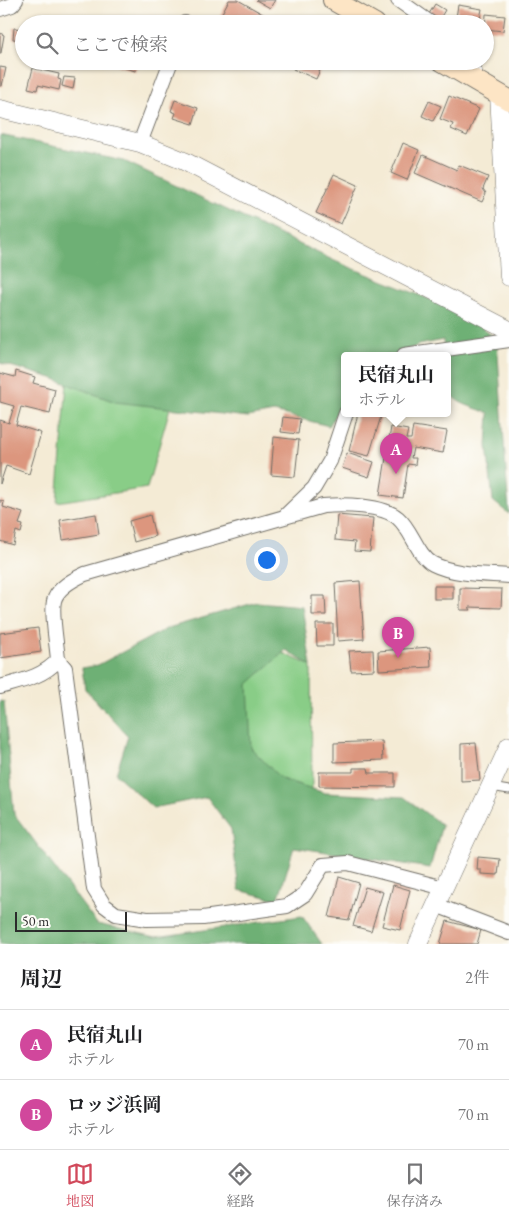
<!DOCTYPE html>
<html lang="ja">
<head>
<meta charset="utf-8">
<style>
  body { margin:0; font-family:"EB Garamond","Noto Serif JP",serif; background:#f2f2f2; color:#202124 }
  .scale { position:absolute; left:15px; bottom:12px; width:112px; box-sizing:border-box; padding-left:5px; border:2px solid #2b2b2b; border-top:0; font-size:14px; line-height:18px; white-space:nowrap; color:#2b2b2b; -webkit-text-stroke:4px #fdfcf7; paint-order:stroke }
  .you { position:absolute; left:266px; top:559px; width:18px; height:18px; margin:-12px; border:4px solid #fff; border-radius:50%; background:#1a73e8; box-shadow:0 0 0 8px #1a73e833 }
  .badge { display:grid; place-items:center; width:32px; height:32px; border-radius:50%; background:#d1495b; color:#fff; font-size:16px; font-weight:700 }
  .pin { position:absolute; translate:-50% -41px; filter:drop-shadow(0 1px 2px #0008) }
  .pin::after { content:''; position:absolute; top:26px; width:18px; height:15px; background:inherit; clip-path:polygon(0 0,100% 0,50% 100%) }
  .popup { position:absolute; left:341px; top:352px; width:110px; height:65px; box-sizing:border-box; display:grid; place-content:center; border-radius:5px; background:#fff; filter:drop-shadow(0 1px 4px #0005); font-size:16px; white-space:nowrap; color:#757577 }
  .popup b { font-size:19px; color:#202124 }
  .popup::after { content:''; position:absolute; left:50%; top:100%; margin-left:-10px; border:10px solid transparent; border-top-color:#fff }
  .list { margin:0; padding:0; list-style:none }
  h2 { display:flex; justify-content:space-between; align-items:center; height:65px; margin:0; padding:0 20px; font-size:21px }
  h2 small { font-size:16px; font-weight:400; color:#757577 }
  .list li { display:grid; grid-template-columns:32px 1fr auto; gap:15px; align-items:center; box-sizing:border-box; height:70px; padding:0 20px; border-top:1px solid #e0e0e0 }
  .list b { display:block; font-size:19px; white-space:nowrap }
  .list p { margin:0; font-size:16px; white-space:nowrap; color:#757577 }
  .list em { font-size:16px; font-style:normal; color:#757577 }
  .icon { flex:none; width:28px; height:28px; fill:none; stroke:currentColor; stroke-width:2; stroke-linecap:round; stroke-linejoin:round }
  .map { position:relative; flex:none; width:509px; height:944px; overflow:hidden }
  .search { position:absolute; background:#fff; box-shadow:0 1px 4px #0004; left:15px; right:15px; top:15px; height:55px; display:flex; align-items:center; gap:12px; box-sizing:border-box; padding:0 18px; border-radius:28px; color:#757577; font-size:19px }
  .sheet { height:205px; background:#fff }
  nav { display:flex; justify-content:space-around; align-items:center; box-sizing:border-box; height:70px; border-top:1px solid #e0e0e0; background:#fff; font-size:14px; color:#757577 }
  nav a { display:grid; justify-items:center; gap:2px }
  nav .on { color:#d1495b }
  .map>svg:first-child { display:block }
</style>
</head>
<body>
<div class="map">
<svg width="509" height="944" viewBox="0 0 509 944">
  <rect width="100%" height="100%" fill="#fdfcf7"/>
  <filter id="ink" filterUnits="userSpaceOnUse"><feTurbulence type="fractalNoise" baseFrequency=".02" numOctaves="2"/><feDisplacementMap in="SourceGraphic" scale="10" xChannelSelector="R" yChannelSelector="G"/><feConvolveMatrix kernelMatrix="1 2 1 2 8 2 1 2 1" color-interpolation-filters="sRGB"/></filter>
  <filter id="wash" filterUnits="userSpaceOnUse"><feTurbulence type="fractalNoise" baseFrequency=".0096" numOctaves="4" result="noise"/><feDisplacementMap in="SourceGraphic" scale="20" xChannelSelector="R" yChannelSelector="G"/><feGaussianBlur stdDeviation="1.12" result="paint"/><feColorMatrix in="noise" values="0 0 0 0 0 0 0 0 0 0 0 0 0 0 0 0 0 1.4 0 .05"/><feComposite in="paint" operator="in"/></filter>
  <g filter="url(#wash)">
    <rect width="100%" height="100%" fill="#f4ebd5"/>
    <g fill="#89cd87" stroke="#5a7c59">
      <path d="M67 383 170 408 147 488 57 502Z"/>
      <path d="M283 653 311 666 312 789 281 779 249 751 243 684Z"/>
    </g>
    <g fill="#6eb074" stroke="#4c6e50">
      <path d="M0 135 124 161 337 262 469 315 497 341 509 514 493 501 487 446 489 413C447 399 447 400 447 355H444L443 340 419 345 395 355H345V398L329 426 274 412 248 417 115 402 52 378 0 363Z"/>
      <path d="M257 602 302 606 311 666 286 650 248 684 251 748 281 779 325 793 404 797 442 825 430 868 294 847 278 900 239 890 231 829 207 797 153 808 116 774 128 736 85 689 82 668 98 665 168 628Z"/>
      <path d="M0 701 4 702 14 814 97 924 156 937 302 916 322 944H0Z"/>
    </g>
    <g id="blocks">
      <g fill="#dc967e">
        <path d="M229 0H238L268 17 264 24H220L217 22Z"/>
        <path d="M256 0H275L270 8Z"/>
        <path d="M435 4 445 10 439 20 429 14Z"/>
        <path d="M458 5 482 9 479 24H455Z"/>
        <path d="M486 14 505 16 503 31 485 29Z"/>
        <path d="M14 28 24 29V40L13 39Z"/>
        <path d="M0 33 4 35 1 53H0Z"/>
        <path d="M63 61H78L77 66Z"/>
        <path d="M111 61H138L135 71 110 63Z"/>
        <path d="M296 61H324L316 79 293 69Z"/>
        <path d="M0 67 6 68 2 86H0Z"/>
        <path d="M33 68 59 74 58 79 61 80 59 90 38 85 37 90 28 88Z"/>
        <path d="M64 77 75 78 73 89 62 86Z"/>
        <path d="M449 96 479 109 467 136 451 129 453 124 440 119Z"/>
        <path d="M175 100 198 108 193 124 174 118 176 113 171 111Z"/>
        <path d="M429 101 441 106 433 121 422 116Z"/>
        <path d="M403 143 419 150 407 180 391 173Z"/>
        <path d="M423 155 457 170 459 165 488 177 483 189 486 193 482 202 415 173Z"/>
        <path d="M334 174 358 185 341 224 316 213Z"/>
        <path d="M16 371 35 377 33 383 55 389 50 414 21 407 16 425 41 433 29 474 6 466 0 484V420L9 423 14 406 0 402V373L15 377Z"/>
        <path d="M358 413H382L369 456 349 451Z"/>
        <path d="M283 417 300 419 298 434 281 432Z"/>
        <path d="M413 426 447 431 443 453 413 448 411 458H416L415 465 408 464 403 498 380 495 391 427 408 430 406 439H411Z"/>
        <path d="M274 437 299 440 295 477 271 475Z"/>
        <path d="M347 453 374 462 369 477 342 468Z"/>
        <path d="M0 500 4 502 3 507 23 513 19 524 23 525 21 533 16 531 13 545 0 541Z"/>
        <path d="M96 514 99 534 63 540 60 520Z"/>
        <path d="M150 515 155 536 134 542 129 521Z"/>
        <path d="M337 515 373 518 370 552 354 551 355 542 335 540Z"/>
        <path d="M360 581 364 639 338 641 335 583Z"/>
        <rect x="434" y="586" width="19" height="13"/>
        <path d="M460 588 502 589 501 608 469 607 471 610H460Z"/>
        <path d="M312 596H325L326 615H312Z"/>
        <path d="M316 624H333V646H317Z"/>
        <path d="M38 628 41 652 0 658V633Z"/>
        <path d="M430 647 431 667 379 670 378 651Z"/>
        <path d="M373 650 374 670 351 671 349 651Z"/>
        <path d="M382 741 383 760 334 762V743Z"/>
        <path d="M476 743 480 780 461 781V744Z"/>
        <path d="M353 768H368L369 773H395V787L319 786V772H353Z"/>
        <path d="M478 857 500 859 498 875 481 874V870H477Z"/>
        <path d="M339 877 359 883 349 920 329 917Z"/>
        <path d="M393 885 410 890 400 930 382 926Z"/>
        <path d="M365 887 383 892 371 931 353 926Z"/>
        <path d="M447 921 481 930 477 944H440Z"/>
      </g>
    </g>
  </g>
  <g filter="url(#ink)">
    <use href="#blocks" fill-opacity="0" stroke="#716e66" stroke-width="1"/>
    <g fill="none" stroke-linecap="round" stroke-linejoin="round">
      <defs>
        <path id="service" d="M491 787 509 790"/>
        <g id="minor">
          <path d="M398 0 432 24"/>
          <path d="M0 9 12 5 16 0"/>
          <path d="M185 24V23"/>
          <path d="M469 61 473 66 477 81"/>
          <path d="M140 143 171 61"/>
          <path d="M404 355 509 340"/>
          <path d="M286 515 314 488 330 461 346 413"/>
          <path d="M58 660 65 668 94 889 104 905 116 914 147 919 203 918 287 906 305 894 323 865 348 863 444 888"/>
          <path d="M0 687C21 681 43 677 58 660 57 645 51 614 54 601 57 588 74 579 85 574L323 506C343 504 383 505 398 518 412 530 417 555 433 564 455 575 485 574 509 576"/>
          <path d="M436 905 509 933"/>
        </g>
        <g id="tertiary">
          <path d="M499 94 509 277"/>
          <path d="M0 109 140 143 184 161 509 330"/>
          <path d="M418 944 509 746"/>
        </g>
        <g id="secondary">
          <path d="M333 0 375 24"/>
          <path d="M442 61 509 100"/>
        </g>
      </defs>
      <use href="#service" stroke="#716e66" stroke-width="9"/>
      <use href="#minor" stroke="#716e66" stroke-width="16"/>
      <use href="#tertiary" stroke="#716e66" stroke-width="19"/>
      <use href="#secondary" stroke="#716e66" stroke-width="22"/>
      <use href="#service" stroke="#fff" stroke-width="7"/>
      <use href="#minor" stroke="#fff" stroke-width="14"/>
      <use href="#tertiary" stroke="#fff" stroke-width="18"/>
      <use href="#secondary" stroke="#fde5c5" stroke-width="20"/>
    </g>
  </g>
</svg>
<div class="scale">50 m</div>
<div class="you"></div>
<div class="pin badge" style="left:396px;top:474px;background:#d1479c">A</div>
<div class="popup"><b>民宿丸山</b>ホテル</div>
<div class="pin badge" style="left:398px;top:658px;background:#d1479c">B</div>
<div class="search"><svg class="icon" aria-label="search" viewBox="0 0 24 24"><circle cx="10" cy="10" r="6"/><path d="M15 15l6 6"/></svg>ここで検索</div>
</div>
<section class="sheet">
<h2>周辺<small>2件</small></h2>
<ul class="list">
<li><span class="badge" style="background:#d1479c">A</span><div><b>民宿丸山</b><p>ホテル</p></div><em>70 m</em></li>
<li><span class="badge" style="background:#d1479c">B</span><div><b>ロッジ浜岡</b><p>ホテル</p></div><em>70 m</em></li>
</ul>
</section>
<nav>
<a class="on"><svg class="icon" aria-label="map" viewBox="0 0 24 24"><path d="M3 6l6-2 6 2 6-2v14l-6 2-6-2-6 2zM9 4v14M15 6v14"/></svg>地図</a>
<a><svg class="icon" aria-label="directions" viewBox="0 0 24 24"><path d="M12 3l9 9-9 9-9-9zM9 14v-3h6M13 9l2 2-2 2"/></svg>経路</a>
<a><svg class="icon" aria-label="saved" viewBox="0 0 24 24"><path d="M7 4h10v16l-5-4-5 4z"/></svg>保存済み</a>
</nav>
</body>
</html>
